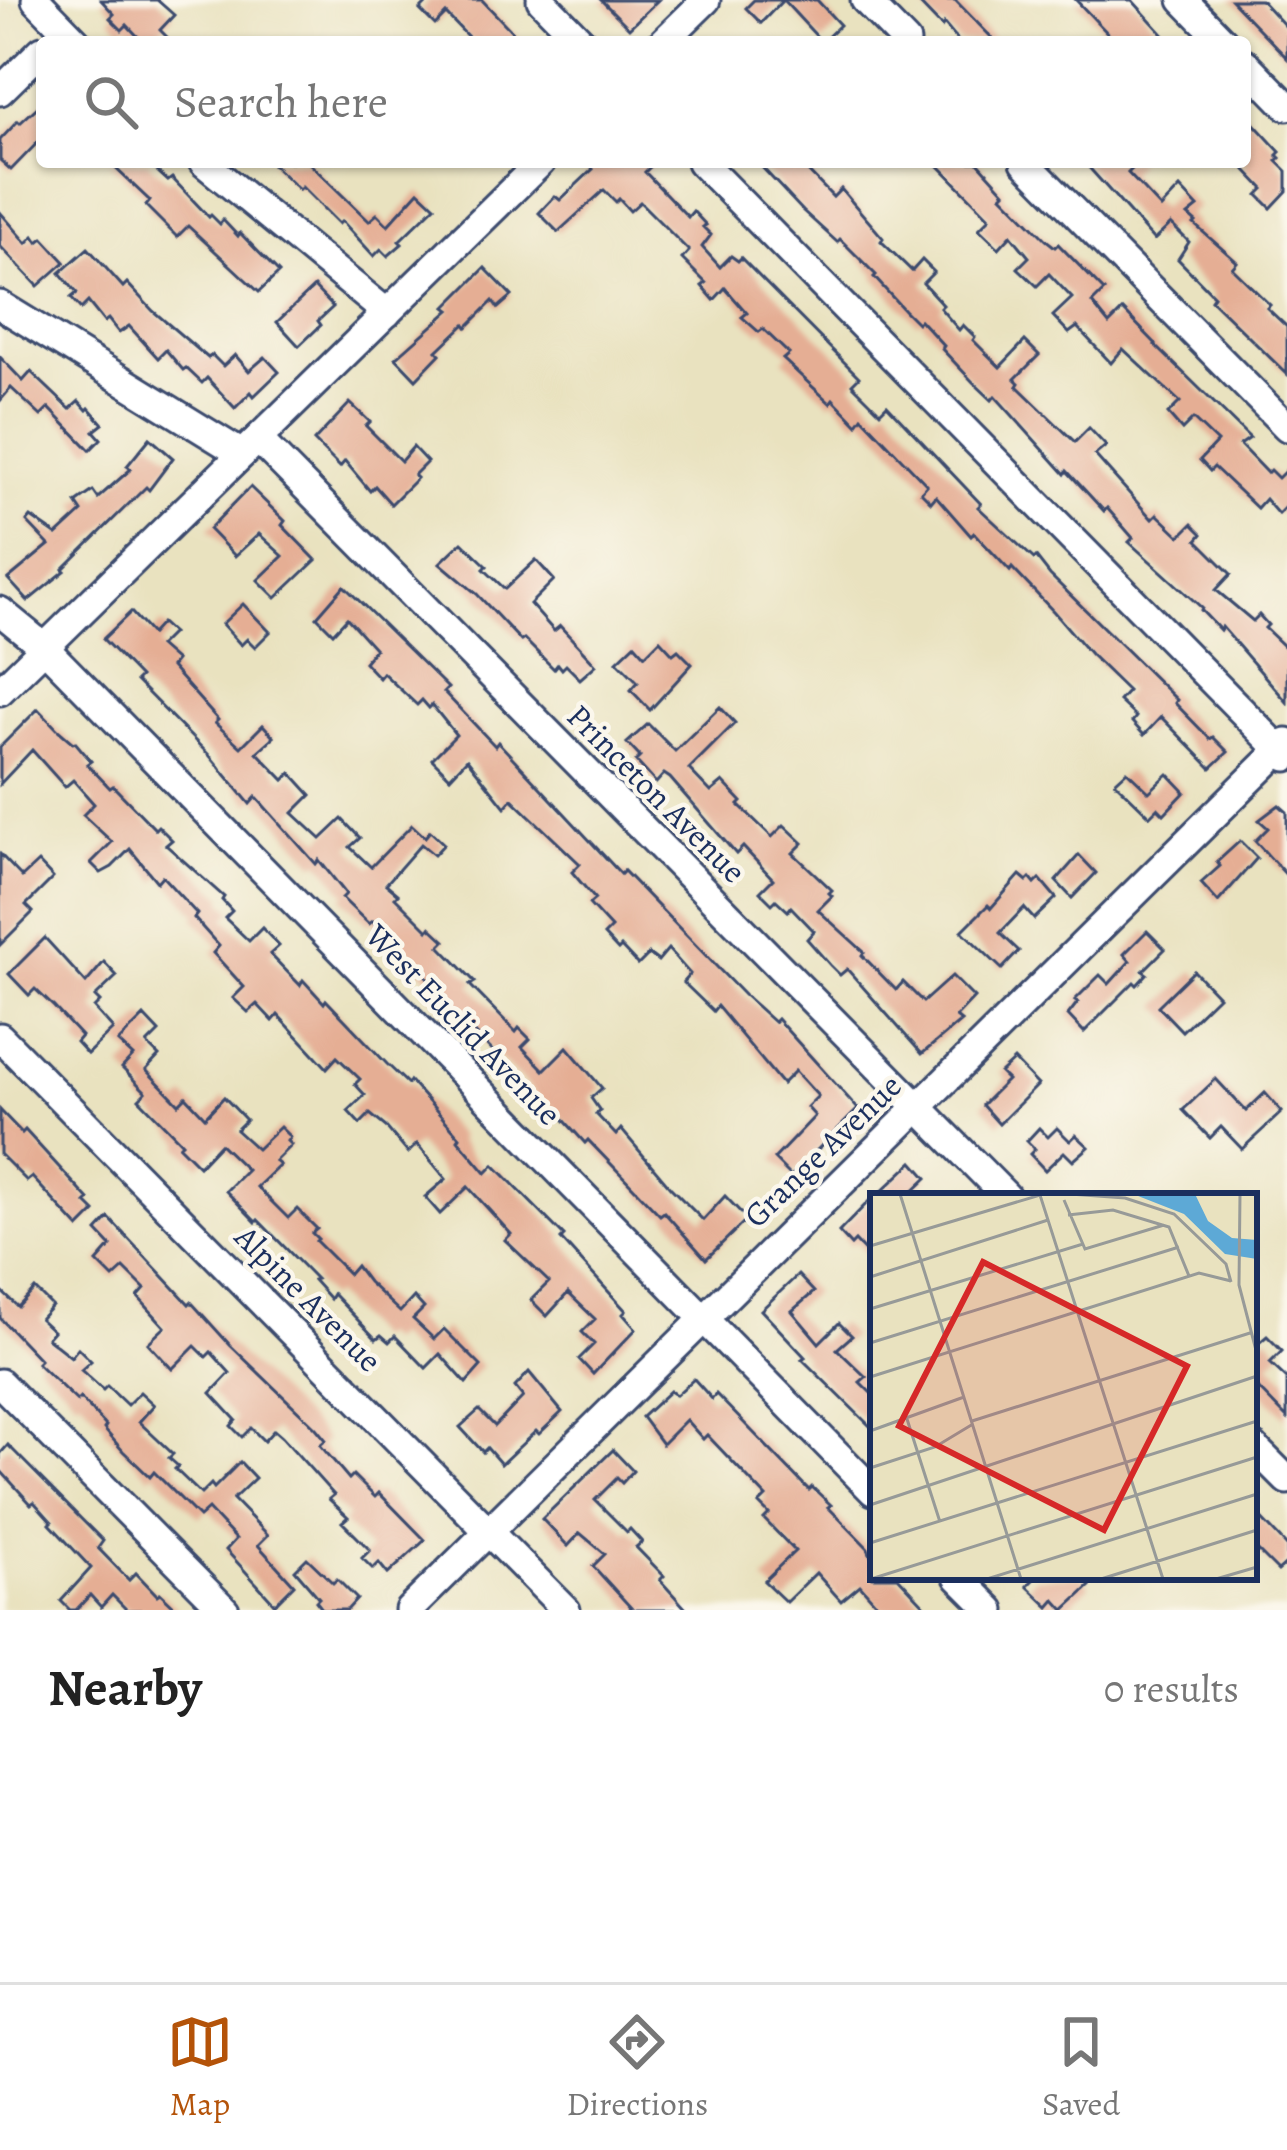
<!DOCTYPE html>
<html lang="en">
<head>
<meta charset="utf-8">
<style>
  body { margin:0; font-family:Alegreya,serif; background:#f6f6f6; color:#222 }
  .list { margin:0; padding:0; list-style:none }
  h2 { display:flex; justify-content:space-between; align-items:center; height:156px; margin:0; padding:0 48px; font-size:51px }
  h2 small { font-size:39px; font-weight:400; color:#767676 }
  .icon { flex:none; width:66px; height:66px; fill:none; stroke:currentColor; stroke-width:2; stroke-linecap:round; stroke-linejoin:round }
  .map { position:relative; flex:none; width:1287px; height:1610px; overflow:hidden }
  .search { position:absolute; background:#fff; box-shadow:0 3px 9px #0004; left:36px; right:36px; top:36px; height:132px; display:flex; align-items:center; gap:30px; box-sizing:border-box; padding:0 42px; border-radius:12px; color:#767676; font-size:45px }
  .sheet { height:372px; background:#fff }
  nav { display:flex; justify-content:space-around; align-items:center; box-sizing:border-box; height:168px; border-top:3px solid #e0e0e0; background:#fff; font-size:33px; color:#767676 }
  nav a { display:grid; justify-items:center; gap:6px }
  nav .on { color:#b45309 }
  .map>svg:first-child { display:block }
</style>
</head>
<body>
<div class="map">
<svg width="1287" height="1610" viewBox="0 0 1287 1610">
  <rect width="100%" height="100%" fill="#fbf7ec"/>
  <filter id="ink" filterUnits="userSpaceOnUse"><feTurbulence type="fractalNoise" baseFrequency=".00833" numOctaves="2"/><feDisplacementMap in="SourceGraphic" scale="24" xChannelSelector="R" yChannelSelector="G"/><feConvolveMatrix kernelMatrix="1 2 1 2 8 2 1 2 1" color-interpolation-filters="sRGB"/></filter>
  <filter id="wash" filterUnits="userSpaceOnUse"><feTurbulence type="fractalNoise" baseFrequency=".004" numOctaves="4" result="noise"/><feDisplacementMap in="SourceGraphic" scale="48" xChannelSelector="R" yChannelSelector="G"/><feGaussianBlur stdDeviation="2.7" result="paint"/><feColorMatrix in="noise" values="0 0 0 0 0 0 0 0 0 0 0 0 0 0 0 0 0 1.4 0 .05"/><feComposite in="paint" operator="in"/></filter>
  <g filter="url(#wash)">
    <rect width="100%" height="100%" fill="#e9e2bf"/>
    <g id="blocks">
      <g fill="#e5ae94">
        <path d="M101 0H157L174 15 160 30 172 42H143L127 25 122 30 110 18 114 14Z"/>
        <path d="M430 0H482L522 42H473L446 14 435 25 420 10Z"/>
        <path d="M601 0H658L629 28Z"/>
        <path d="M754 0H817L840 25 822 42 783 0 761 23 746 8Z"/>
        <path d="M916 0H955L996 42H959L944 24 942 27Z"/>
        <path d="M1076 0H1132L1170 42H1116Z"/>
        <path d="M1231 0H1261L1287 28V58Z"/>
        <path d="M42 103V138L11 170 0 160V140L18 121 20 123Z"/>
        <path d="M1245 114 1280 152 1277 155 1280 158 1277 161 1287 171V191L1271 208 1258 195 1264 189 1245 169Z"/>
        <path d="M109 162H147L168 181 172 178 209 217 211 215 220 224 223 220 238 236 240 233 279 273 259 292 188 226 177 237 146 206 150 201Z"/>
        <path d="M270 162H308L369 221 377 214 388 225 419 191 435 206 399 241 402 244 388 256 381 249 374 256 342 221 339 224 302 187 299 190Z"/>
        <path d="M588 162H655L645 172 688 217 693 211 706 225 703 227 711 235 702 247 720 267 731 256 738 261 741 258 859 377 852 384 880 412 887 405 981 504 978 507 1034 559 1036 557 1050 575 1177 700 1175 703 1210 739 1213 737 1228 752 1211 768 1161 717 1144 735 1132 722 1136 717 1119 701 1128 691 1090 654 1054 612 1012 568 1010 571 974 533 971 536 936 496 931 502 921 492 927 485 862 417 857 424 833 399 830 403 783 359 789 354 763 329 759 332 742 317 747 313 725 288 714 300 702 286 706 283 682 259 689 251 640 202 630 211 619 199 616 202 604 190 558 232 539 213 555 196 560 200 593 169Z"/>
        <path d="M757 162H799L833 197 841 189 883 238 881 241 912 271 922 260 934 272 923 283 943 305 940 308 959 330 963 325 975 337 973 340 1000 367 1025 341 1039 355 1015 379 1019 383 1017 386 1075 442 1089 428 1106 446 1095 455 1152 519 1157 514 1180 536 1192 524 1202 534 1197 540 1231 574 1216 590 1253 621 1259 615 1268 625 1265 628 1287 649V702L1222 627 1220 630 1201 610 1202 608 1129 542 1133 538 1107 508 1104 511 1067 471 1065 474 995 396 992 400 973 382 942 349 944 346 920 320 917 323 904 310 874 277 876 275 840 239 837 242 803 211Z"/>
        <path d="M935 162H978L1005 192 1002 195 1046 240 1055 247 1058 244 1104 291 1092 303 1109 324 1123 310 1156 344 1155 345 1250 438 1240 445 1267 473 1270 470 1278 478 1287 469V505L1278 514 1265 499 1257 508 1214 467 1210 471 1200 460 1217 442 1193 419 1182 430 1168 414 1180 402 1123 349 1111 363 1077 327 1069 333 1053 316 1072 298 1049 274 1037 286 1018 268 1029 257 1011 235 999 248 979 229 990 218Z"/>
        <path d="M1084 162H1139L1128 173 1161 208 1180 188 1198 207 1188 215 1196 222 1194 224 1237 262 1232 268 1270 305 1267 308 1287 327V374L1211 300 1214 296 1178 259 1189 242 1171 224 1154 240Z"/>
        <path d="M0 212 27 243 34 236 38 242 43 238 65 262 38 286 0 246Z"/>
        <path d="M88 248 123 287 127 283 153 311 208 358 212 355 223 366 235 355 249 371 265 357 279 372 254 396 251 392 235 408 207 378 202 383 186 368 183 370 166 350 158 358 129 326 119 333 108 319 104 322 88 302 81 309 71 298 77 293 60 273Z"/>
        <path d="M485 268 512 296 498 308 493 301 467 327 465 324 437 351 440 354 416 379 396 358 450 310 446 307Z"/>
        <path d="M314 287 333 307 318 321 321 325 299 346 277 322Z"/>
        <path d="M0 357 23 381 31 372 70 409 79 401 87 410 89 408 103 424 94 431 101 439 90 450 49 408 41 416 11 388 0 401Z"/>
        <path d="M350 403 370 422 366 426 401 461 413 447 427 462 414 475 417 478 391 504 375 486 370 491 345 461 340 467 314 441Z"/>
        <path d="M150 438 173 458 149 490 146 487 63 569 65 571 28 601 8 579 49 545 27 522 31 517 57 535 82 512 76 503 93 491 98 498 131 469 127 466Z"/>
        <path d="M250 487 285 521 282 525 316 560 276 598 258 580 283 556 259 534 235 556 209 529Z"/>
        <path d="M462 542 487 566 484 569 505 589 536 560 554 580 530 604 554 631 560 626 596 665 580 679 566 665 562 669 558 664 554 669 524 639 521 641 477 594 440 563Z"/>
        <path d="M344 586 448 688 444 692 495 746 498 742 621 874 624 871 744 995 774 1022 777 1019 858 1109 791 1176 774 1159 815 1116 807 1107 818 1096 795 1071 782 1084 717 1006 713 1011 683 982 690 974 668 949 658 961 649 954 638 965 621 947 618 950 604 935 611 928 589 904 595 899 572 872 580 864 512 799 505 807 467 759 450 777 432 759 456 735 432 705 429 708 422 700 417 705 383 673 379 678 364 662 375 649 347 618 333 633 317 617Z"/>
        <path d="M243 604 270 632 255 647 247 639 241 645 222 624Z"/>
        <path d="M131 612 151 634 161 623 172 633 159 646 176 661 171 667 218 720 215 723 241 747 263 725 274 737 257 752 284 780 291 773 311 795 293 813 321 839 342 819 360 838 350 847 371 867 412 825 425 837 430 831 444 844 434 855 421 844 386 884 398 894 395 897 428 930 430 927 445 941 440 946 475 982 470 985 516 1032 519 1028 530 1039 522 1047 544 1070 567 1047 602 1088 591 1098 600 1111 596 1114 616 1135 621 1129 670 1187 703 1220 725 1196 747 1219 706 1259 664 1212 660 1215 588 1140 585 1143 547 1101 544 1103 457 1015 453 1019 424 987 430 980 373 921 369 924 342 898 346 894 319 860 316 864 256 797 250 804 210 756 136 681 140 677 103 639Z"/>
        <path d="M660 640 673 654 678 650 692 664 650 710 631 690 638 682 617 661 635 644 645 655Z"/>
        <path d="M720 707 735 723 689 769 711 792 723 782 742 802 739 805 772 837 784 825 803 843 793 853 832 890 829 893 832 896 818 910 864 952 862 955 896 990 903 982 923 1002 952 976 974 998 956 1017 961 1021 922 1054 847 969 840 975 830 965 807 939 814 931 791 907 788 911 776 900 772 904 760 892 773 879 743 847 736 854 670 778 664 774 656 783 636 761 640 757 627 743 648 724 675 751Z"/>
        <path d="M38 709 58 730 73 743 75 742 91 761 87 764 110 788 113 786 155 829 158 826 172 840 166 845 224 897 222 900 232 911 225 918 249 941 262 928 279 946 270 954 300 985 303 980 324 1003 326 1000 387 1064 408 1084 410 1081 460 1137 458 1140 486 1173 494 1165 564 1236 561 1239 626 1311 623 1314 636 1329 593 1374 579 1359 594 1344 582 1332 595 1319 568 1293 547 1316 531 1300 549 1282 505 1240 511 1234 468 1187 440 1214 425 1197 446 1179 417 1144 408 1153 386 1127 370 1114 360 1124 348 1111 365 1095 355 1084 360 1079 337 1057 327 1068 278 1015 273 1021 257 1004 248 1012 233 998 244 987 213 953 219 946 194 918 197 914 162 876 157 882 130 849 112 867 101 873 91 863 112 842 83 815 94 804 73 780 65 787 32 750 0 784V747Z"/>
        <path d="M1127 771 1149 792 1168 774 1185 792 1164 814 1158 808 1150 816 1115 782Z"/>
        <path d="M1279 805 1287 812V876L1255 841 1268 828 1259 820Z"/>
        <path d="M1240 841 1257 858 1218 902 1201 883 1220 866 1217 862Z"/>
        <path d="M0 854 22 877 38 862 53 878 26 905 33 912 0 945Z"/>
        <path d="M1079 855 1096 873 1072 898 1056 881Z"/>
        <path d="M1020 875 1027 881 1030 878 1035 884 1040 879 1056 898 1034 919 1024 908 1000 933 1019 951 1002 969 962 931 988 905 991 908Z"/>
        <path d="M1147 931 1165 949 1143 971 1147 974 1137 985 1134 982 1084 1032 1068 1015 1078 1002 1075 1000 1100 975 1109 984 1130 961 1124 954Z"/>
        <path d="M45 938 86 983 104 962 117 976 95 997 100 1002 94 1008 113 1029 87 1054 76 1042 81 1036 54 1007 35 989 29 995 9 974Z"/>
        <path d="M1194 971 1218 996 1182 1031 1158 1006Z"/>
        <path d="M144 1016 159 1032 147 1044 159 1056 146 1070 179 1104 186 1097 205 1117 224 1097 246 1120 236 1130 257 1149 280 1127 290 1137 287 1141 291 1145 275 1161 280 1165 257 1187 288 1218 297 1209 317 1229 312 1233 318 1239 316 1241 349 1274 356 1266 368 1282 400 1312 414 1297 424 1308 413 1319 434 1339 444 1329 481 1366 466 1383 440 1354 426 1368 395 1336 389 1342 381 1335 376 1339 333 1294 330 1299 313 1280 316 1279 258 1220 256 1222 226 1191 247 1170 220 1144 199 1166 179 1146 182 1143 139 1099 146 1092 122 1068 133 1056 118 1042Z"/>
        <path d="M1014 1060 1038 1085 999 1124 982 1105 1007 1080 1000 1073Z"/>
        <path d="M1216 1079 1246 1111 1265 1093 1282 1112 1242 1149 1221 1127 1210 1138 1183 1110Z"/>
        <path d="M0 1110 22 1133 25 1130 89 1200 86 1203 95 1212 79 1228 32 1177 27 1181 0 1154Z"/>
        <path d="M1039 1128 1048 1137 1057 1128 1070 1141 1076 1135 1089 1147 1073 1161 1064 1152 1045 1170 1030 1154 1035 1149 1027 1141Z"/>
        <path d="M913 1162 927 1178 908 1196H877Z"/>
        <path d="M873 1197V1260L855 1241 851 1245 839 1232Z"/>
        <path d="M109 1218 189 1304 191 1302 230 1345 316 1428 326 1440 320 1445 349 1479 353 1475 375 1497 379 1493 425 1540 388 1574 379 1563 373 1569 362 1558 370 1550 342 1522 348 1517 329 1499 334 1495 282 1437 274 1430 264 1441 251 1428 242 1437 231 1426 236 1420 211 1393 230 1373 211 1352 206 1357 195 1346 172 1369 148 1343 165 1327 138 1297 145 1289 124 1268 113 1278 97 1262 111 1246 97 1231Z"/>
        <path d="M798 1275 814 1292 792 1311 819 1343 839 1323 852 1336 837 1349 866 1377 860 1382 873 1395V1429L802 1359 805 1357 761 1310Z"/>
        <path d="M35 1289 52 1306 40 1319 53 1331 47 1338 71 1357 78 1348 91 1361 81 1370 103 1390 107 1386 127 1405 140 1392 154 1405 139 1422 173 1454 169 1458 178 1466 175 1469 201 1494 211 1484 214 1488 240 1462 255 1478 233 1499 268 1535 258 1545 294 1585 275 1604 226 1550 236 1539 208 1509 199 1517 154 1472 150 1477 123 1451 104 1429 106 1426 80 1398 77 1401 37 1363 40 1360 0 1318V1290L18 1307Z"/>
        <path d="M1267 1336 1282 1351 1270 1363 1287 1379V1418L1254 1384V1347Z"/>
        <path d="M529 1372 562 1412 539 1434 536 1431 501 1464 487 1448 483 1452 460 1427 479 1410 495 1426 523 1397 515 1387Z"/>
        <path d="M694 1379 712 1399 716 1394 809 1490 812 1487 831 1505 828 1507 868 1548 873 1562V1577H898L929 1610H882L860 1585 841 1601 816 1573 786 1602 764 1581 795 1551 764 1519 769 1514 759 1504 766 1497 707 1435 703 1439 686 1420 662 1444 642 1417 670 1391 676 1395Z"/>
        <path d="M8 1445 103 1541 98 1548 129 1580 136 1573 157 1595 160 1593 178 1610H127L112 1595 101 1607 90 1595 76 1610H70L61 1601 91 1568 50 1524 52 1522 34 1502 31 1504 0 1470V1454Z"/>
        <path d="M613 1450 633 1471 622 1483 617 1478 595 1500 627 1532 630 1529 642 1542 636 1547 664 1576 660 1580 687 1610H633L593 1566 605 1554 580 1533 568 1546 542 1519Z"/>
        <path d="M1254 1511 1287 1546V1563L1278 1571 1254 1547Z"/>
        <path d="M307 1558 333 1583 337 1579 357 1599 347 1610H323L316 1601 319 1598 295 1570Z"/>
        <path d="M1036 1577H1082L1090 1586 1064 1610 1055 1600 1049 1607 1027 1586Z"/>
      </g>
    </g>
  </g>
  <g filter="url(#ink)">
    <use href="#blocks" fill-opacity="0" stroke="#3a4a6d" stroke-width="3"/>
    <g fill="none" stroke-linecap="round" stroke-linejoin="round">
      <defs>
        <g id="minor">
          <path d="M36 0 77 42"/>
          <path d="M541 0 582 42"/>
          <path d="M865 0 906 42"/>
          <path d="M1183 0 1224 42"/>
          <path d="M663 42 706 0"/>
          <path d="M1245 63 1287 106"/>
          <path d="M0 91 42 50"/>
          <path d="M203 162 387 313"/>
          <path d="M701 162 1287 757"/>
          <path d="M1025 162 1287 427"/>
          <path d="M0 305 242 454"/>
          <path d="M258 439 1006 1196"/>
          <path d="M0 611 44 647 873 1491"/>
          <path d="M0 691 541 162"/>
          <path d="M0 1037 566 1610"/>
          <path d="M0 1383 225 1610"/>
          <path d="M1254 1447 1287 1480"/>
          <path d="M958 1577 991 1610"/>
          <path d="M409 1610 1287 743"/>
        </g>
      </defs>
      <use href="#minor" stroke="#3a4a6d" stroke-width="33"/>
      <use href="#minor" stroke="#fff" stroke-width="27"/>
    </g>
  </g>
  <g text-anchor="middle" stroke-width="9" stroke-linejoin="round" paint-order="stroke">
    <g font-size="33" fill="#1b2f5e" stroke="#fbf7ec">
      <text transform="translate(657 793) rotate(45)" y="12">Princeton Avenue</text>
      <text transform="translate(464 1024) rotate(46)" y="12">West Euclid Avenue</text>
      <text transform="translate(822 1150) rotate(-44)" y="12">Grange Avenue</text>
      <text transform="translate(309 1298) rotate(45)" y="12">Alpine Avenue</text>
    </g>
  </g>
  <g transform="translate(870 1193)">
    <rect width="387" height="387" fill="#e9e2bf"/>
    <path d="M263 1H325L338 28 362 45 387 47V66L355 61 314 21Z" fill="#5da9d6"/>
    <path fill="none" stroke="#979a98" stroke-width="3" d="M30 1 151 386M200 1 255 5 304 21 356 71 361 89M370 1 369 92 387 161M194 7 215 56 294 32M198 22 243 17 299 34 319 83M0 53 170 2 293 386M0 84 178 27M0 116 213 51M0 150 309 54M0 184 329 80 361 88M37 226 70 329M102 228 380 140M0 238 94 204M0 275 65 254 103 231M0 312 387 183M0 350 387 228M1 386 387 264M117 386 387 301M231 386 387 337M346 386 387 374"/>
    <path fill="#d62828" fill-opacity="0.15" stroke="#d62828" stroke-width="6" d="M113 69 317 173 234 337 29 233Z"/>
    <rect width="387" height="387" fill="none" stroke="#1b2f5e" stroke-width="6"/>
  </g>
</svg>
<div class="search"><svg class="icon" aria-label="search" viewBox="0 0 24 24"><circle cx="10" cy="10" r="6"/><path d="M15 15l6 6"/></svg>Search here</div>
</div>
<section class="sheet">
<h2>Nearby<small>0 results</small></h2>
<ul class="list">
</ul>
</section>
<nav>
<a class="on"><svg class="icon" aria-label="map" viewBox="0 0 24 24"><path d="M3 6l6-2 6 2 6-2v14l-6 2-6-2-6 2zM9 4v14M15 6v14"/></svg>Map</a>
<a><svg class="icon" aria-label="directions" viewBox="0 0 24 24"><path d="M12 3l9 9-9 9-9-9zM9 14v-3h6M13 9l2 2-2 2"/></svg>Directions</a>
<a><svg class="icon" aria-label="saved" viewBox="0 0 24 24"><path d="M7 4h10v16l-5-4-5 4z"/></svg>Saved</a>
</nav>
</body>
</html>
